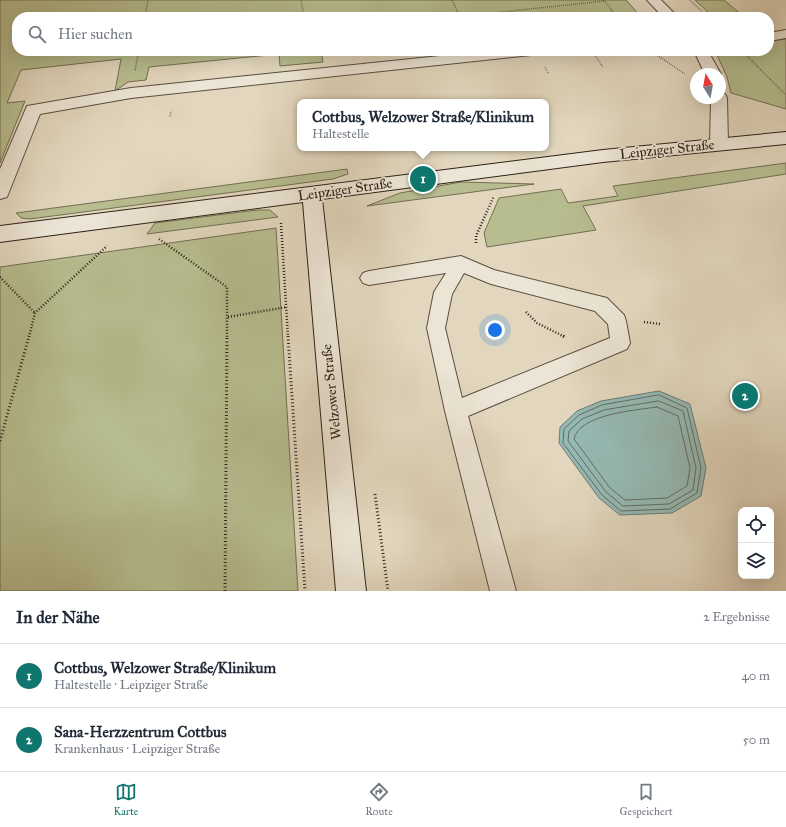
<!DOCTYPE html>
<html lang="de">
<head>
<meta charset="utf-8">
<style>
  body { margin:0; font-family:"IM FELL Great Primer",serif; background:#f2f2f3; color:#1f2937 }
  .controls { position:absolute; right:12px; bottom:12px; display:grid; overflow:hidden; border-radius:8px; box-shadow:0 4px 16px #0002 }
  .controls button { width:36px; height:36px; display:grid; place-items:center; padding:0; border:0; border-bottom:1px solid #e0e1e3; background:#fff; color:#1f2937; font:20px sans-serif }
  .compass { position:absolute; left:690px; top:68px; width:36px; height:36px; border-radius:50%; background:#fff; box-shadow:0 4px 16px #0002; rotate:349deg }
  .you { position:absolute; left:495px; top:330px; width:14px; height:14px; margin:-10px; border:3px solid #fff; border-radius:50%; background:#1a73e8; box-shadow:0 0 0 6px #1a73e833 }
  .badge { display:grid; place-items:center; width:26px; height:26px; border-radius:50%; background:#0f766e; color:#fff; font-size:13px; font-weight:700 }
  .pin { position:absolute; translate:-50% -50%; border:2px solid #fff; box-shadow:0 1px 4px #0006 }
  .popup { position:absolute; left:297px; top:99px; width:252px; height:52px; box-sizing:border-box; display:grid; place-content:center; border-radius:8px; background:#fff; filter:drop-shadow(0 1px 3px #0005); font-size:13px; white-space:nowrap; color:#747a83 }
  .popup b { font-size:15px; color:#1f2937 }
  .popup::after { content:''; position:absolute; left:50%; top:100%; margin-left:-8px; border:8px solid transparent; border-top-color:#fff }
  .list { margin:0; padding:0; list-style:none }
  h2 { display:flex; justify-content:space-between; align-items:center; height:52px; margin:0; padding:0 16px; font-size:17px }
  h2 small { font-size:13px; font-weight:400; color:#747a83 }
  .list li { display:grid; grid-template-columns:26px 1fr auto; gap:12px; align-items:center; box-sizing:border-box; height:64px; padding:0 16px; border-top:1px solid #e0e1e3 }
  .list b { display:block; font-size:15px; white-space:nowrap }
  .list p { margin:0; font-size:13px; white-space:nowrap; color:#747a83 }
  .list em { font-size:13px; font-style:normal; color:#747a83 }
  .icon { flex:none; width:22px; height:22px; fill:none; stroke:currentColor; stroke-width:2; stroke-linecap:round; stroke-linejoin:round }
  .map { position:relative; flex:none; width:786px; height:591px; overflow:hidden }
  .search { position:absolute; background:#fff; box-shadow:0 4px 16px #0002; left:12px; right:12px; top:12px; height:44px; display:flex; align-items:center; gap:10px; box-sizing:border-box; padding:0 14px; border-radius:16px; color:#747a83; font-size:15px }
  .sheet { height:180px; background:#fff }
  nav { display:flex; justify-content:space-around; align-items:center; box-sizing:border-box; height:56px; border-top:1px solid #e0e1e3; background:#fff; font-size:11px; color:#747a83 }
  nav a { display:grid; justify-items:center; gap:2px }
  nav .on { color:#0f766e }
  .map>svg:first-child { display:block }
</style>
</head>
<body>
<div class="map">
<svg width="786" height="591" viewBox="0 0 786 591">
  <rect width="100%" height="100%" fill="#e2d7be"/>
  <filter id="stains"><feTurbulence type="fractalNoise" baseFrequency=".005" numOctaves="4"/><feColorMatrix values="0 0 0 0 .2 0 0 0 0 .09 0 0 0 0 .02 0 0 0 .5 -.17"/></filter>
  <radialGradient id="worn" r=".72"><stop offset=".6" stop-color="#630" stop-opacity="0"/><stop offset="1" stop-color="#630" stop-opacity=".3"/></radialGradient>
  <g fill="#b7bd8f" stroke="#726f54">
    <path d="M0 0H626L641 17H17V51H321L323 62 280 66 279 54 149 67 146 80 128 82 115 91 121 59 21 70 7 103 25 101 0 163Z"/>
    <path d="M695 0H724L744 17H713Z"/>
    <path d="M786 39V109L731 93 727 77 717 55 719 51H769V41Z"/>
    <path d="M786 163V174L583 206 596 230 487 247 484 233 499 198 561 189 568 203 618 196 613 186Z"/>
    <path d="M347 169 348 174 333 179 30 219 21 218 16 213Z"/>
    <path d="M461 182 534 184 367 206 400 193Z"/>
    <path d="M257 210H270L278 217 147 234 155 223Z"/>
    <path d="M276 228 298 591H0V267Z"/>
  </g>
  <path fill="#95b9b3" stroke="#6b7c75" d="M659 391 690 404 706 468 701 496 672 513 620 515 599 498 559 443 560 427 577 411 601 401Z"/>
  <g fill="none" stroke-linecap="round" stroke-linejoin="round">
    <g stroke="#616d66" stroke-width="1">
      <path d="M659 395 687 408 701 468 697 493 670 509 621 511 602 495 563 443 564 429 579 415 602 405Z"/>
      <path d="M659 401 683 411 696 468 693 490 669 504 623 506 606 492 568 441 569 431 582 419 604 410Z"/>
      <path d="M657 407 678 416 690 468 687 486 667 498 625 500 610 488 574 439C579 414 637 410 657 407Z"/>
    </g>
    <defs>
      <path id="lane" d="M461 256 494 270 607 298 624 315 626 321 630 343 627 349 468 416 516 591H490L445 411 427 328 434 292 446 273 369 285 363 283 360 278 363 273 369 271ZM464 273 491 284 595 311 608 324 610 338 462 398 445 328 452 294Z"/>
      <g id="street">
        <path d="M647 0H661L678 17H663Z"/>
        <path d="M786 30V38L769 41V33Z"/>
        <path d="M488 51H538L536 54 531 55 131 98 40 114 9 192 7 197 0 199V169L27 106 131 88Z"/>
        <path d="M694 51H708L721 74 720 75 705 74Z"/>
        <path d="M720 93 725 94 727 98 728 144 725 148 719 150 713 148 710 144 711 98H720Z"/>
      </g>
      <path id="secondary" d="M786 132V144L603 162 322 199 366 591H336L303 202 0 242V226L603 150Z"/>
    </defs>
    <use href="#lane" stroke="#5a4e42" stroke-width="2"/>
    <use href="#street" stroke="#5a4e42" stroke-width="2"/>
    <use href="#secondary" stroke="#2d2118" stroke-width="2"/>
    <g stroke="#2d2118" stroke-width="1.5" stroke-dasharray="0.5 1.5" stroke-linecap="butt">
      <path d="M301 0 304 17"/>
      <path d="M452 0 460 17"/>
      <path d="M604 0 617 17"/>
      <path d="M690 0 708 17"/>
      <path d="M145 17 148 0"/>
      <path d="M454 17 605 1"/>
      <path d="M592 51 603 67"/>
      <path d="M651 51 685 74"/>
      <path d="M742 51 786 95"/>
      <path d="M554 54 583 51"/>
      <path d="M545 67 548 73"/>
      <path d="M135 70 139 51"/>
      <path d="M170 117 171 111"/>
    </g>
    <g stroke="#2d2118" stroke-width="2.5" stroke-dasharray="1 2" stroke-linecap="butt">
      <path d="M281 223 288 337"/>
      <path d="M159 239 227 287V337"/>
      <path d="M476 243V236L494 196"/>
      <path d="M0 277 35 313"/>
      <path d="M526 312 537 323 565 337"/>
      <path d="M228 317 287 307"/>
      <path d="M644 322 660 324"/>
      <path d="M29 337 35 313 107 246"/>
    </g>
    <g stroke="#2d2118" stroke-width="3" stroke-dasharray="1 2.5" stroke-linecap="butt">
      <path d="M288 336 305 591"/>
      <path d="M563 336 565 337"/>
      <path d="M0 441 29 336"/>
      <path d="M375 494 388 591"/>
      <path d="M225 591 227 336"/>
    </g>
    <use href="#lane" fill="#ece5d5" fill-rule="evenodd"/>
    <use href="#street" fill="#ece5d5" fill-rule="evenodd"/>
    <use href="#secondary" fill="#ece5d5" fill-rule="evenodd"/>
  </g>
  <g text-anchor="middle" stroke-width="3.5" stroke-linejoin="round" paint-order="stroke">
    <g font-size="14" fill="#2d2118" stroke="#ece5d5">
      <text transform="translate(667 149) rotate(-6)" y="5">Leipziger Straße</text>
      <text transform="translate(345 189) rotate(-8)" y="5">Leipziger Straße</text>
      <text transform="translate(331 392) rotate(-96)" y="5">Welzower Straße</text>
    </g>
  </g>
  <rect width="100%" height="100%" filter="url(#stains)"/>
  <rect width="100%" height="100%" fill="url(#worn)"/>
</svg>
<div class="controls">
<button><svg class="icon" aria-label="locate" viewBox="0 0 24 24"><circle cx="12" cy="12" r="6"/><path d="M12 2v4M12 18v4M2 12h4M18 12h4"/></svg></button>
<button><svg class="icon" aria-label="layers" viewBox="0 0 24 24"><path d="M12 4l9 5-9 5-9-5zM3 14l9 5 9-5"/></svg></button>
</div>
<svg class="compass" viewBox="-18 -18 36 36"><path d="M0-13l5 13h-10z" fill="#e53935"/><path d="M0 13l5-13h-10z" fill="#747a83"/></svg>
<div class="you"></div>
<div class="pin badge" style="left:423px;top:179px">1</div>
<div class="popup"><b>Cottbus, Welzower Straße/Klinikum</b>Haltestelle</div>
<div class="pin badge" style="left:745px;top:396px">2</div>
<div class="search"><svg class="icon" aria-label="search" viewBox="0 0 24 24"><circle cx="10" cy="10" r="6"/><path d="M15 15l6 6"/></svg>Hier suchen</div>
</div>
<section class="sheet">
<h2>In der Nähe<small>2 Ergebnisse</small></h2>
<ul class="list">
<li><span class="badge">1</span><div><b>Cottbus, Welzower Straße/Klinikum</b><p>Haltestelle · Leipziger Straße</p></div><em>40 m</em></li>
<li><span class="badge">2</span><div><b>Sana-Herzzentrum Cottbus</b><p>Krankenhaus · Leipziger Straße</p></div><em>50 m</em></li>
</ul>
</section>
<nav>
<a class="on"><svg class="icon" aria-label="map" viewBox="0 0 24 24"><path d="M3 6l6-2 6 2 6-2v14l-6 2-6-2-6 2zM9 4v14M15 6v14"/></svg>Karte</a>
<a><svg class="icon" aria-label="directions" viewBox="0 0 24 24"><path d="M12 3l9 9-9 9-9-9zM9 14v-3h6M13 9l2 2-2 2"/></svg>Route</a>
<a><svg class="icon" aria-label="saved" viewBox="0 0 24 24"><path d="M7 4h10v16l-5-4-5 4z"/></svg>Gespeichert</a>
</nav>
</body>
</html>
